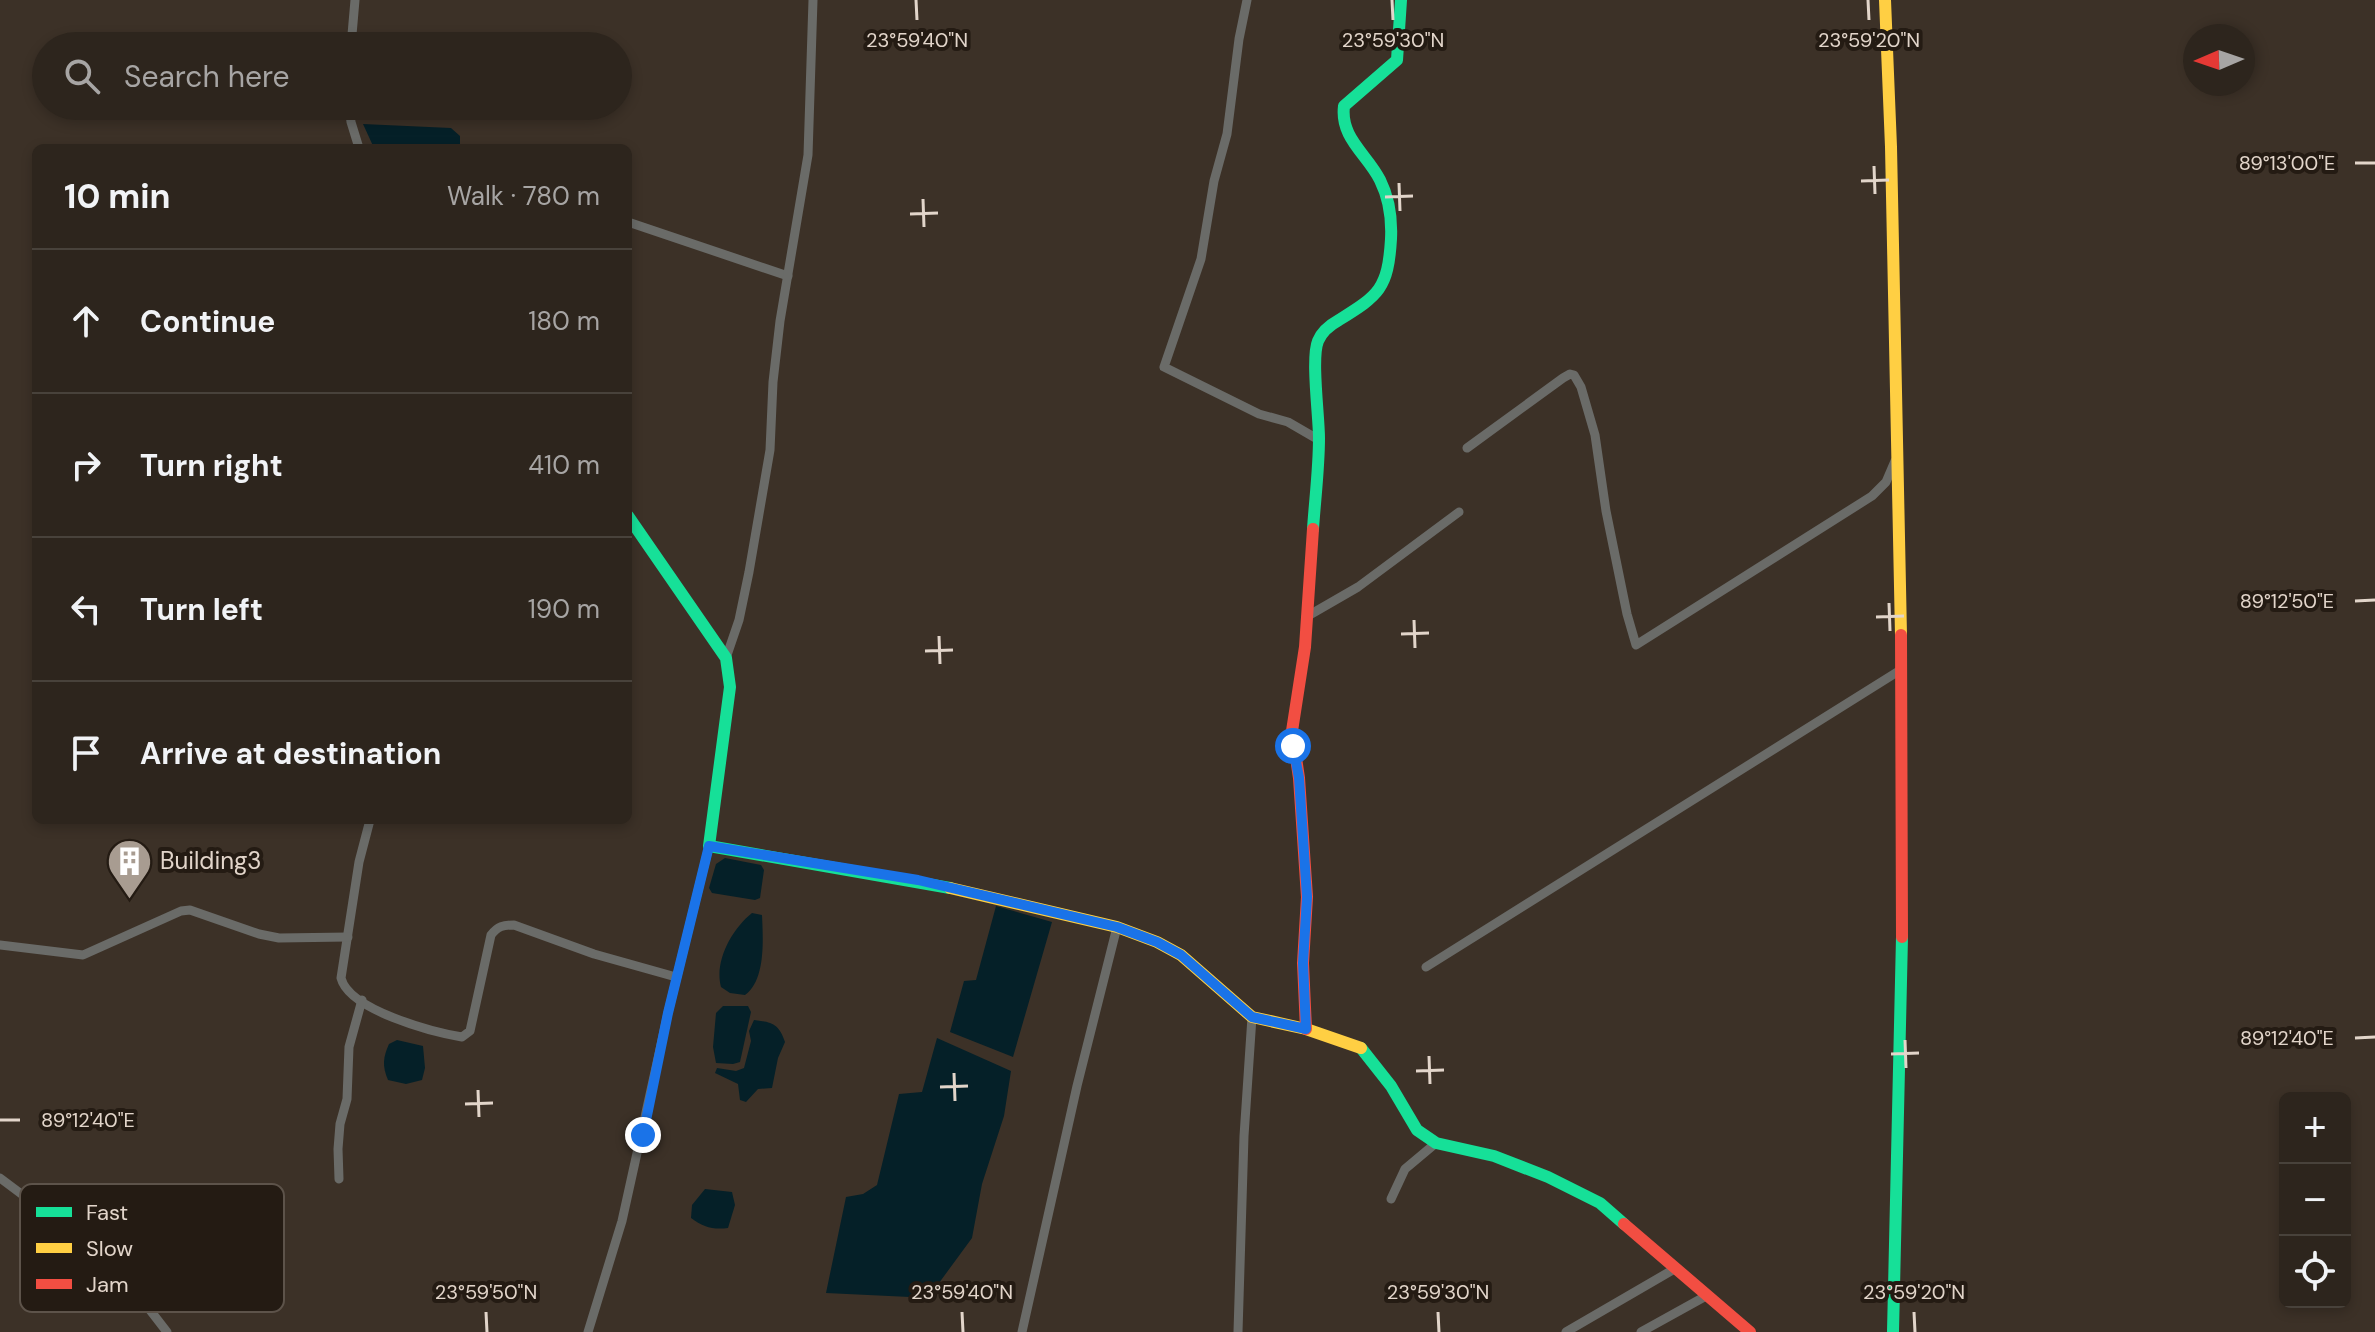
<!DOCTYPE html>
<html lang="en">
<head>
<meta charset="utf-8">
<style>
  body { margin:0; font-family:"DM Sans",sans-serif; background:#39312a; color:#f1f3f6 }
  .controls { position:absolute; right:24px; bottom:24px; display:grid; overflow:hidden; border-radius:12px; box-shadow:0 4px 12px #0003 }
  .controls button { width:72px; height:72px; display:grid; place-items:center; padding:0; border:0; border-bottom:2px solid #48423b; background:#2d251d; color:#f1f3f6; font:40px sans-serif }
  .compass { position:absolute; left:2183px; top:24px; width:72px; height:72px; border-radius:50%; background:#2d251d; box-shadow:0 4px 12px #0003; rotate:268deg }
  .stop { position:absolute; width:24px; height:24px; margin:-18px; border:6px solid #1a73e8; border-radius:50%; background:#fff }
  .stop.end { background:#1a73e8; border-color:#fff; box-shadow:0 2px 8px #0008 }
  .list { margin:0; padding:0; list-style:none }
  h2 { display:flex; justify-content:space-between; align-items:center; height:104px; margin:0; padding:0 32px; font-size:34px }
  h2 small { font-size:26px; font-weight:400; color:#a7a5a4 }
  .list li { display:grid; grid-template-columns:52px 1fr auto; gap:24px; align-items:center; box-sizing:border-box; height:144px; padding:0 32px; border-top:2px solid #48423b }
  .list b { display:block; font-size:30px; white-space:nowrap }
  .list em { font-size:26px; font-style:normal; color:#a7a5a4 }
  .icon { flex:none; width:44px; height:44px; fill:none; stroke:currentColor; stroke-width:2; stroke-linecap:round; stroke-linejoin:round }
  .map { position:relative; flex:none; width:2375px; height:1332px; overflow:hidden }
  .search { position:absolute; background:#2d251d; box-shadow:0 4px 12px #0003; left:32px; top:32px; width:600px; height:88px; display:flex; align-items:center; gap:20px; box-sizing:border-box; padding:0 28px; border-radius:44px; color:#a7a5a4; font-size:30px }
  .panel { position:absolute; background:#2d251d; box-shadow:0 4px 12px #0003; left:32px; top:144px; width:600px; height:680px; border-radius:12px }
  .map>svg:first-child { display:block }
</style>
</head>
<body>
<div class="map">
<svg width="2375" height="1332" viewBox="0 0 2375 1332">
  <rect width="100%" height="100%" fill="#3c3127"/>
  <g fill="#052028">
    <path d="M363 124 451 128 460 136V148H374Z"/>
    <path d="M725 858 761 865 764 870 760 898 755 900 712 893 709 888 716 864Z"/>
    <path d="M996 906 1052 922 1013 1057 950 1032 964 981 976 980Z"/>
    <path d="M752 913 762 915C763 939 766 980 745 995L730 993 721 987C714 961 732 929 752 913Z"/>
    <path d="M723 1006H748L751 1012 740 1062 733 1064 716 1063 713 1047 716 1013Z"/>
    <path d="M754 1020C772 1022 779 1024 785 1042L778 1058 772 1088 758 1089 746 1102 740 1100 738 1084 715 1073 717 1068 736 1071 744 1068 751 1041 749 1031Z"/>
    <path d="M937 1038 1011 1071 1004 1116 982 1184 972 1238 939 1283 910 1297 826 1293 846 1197 863 1194 877 1185 899 1094 922 1092Z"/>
    <path d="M397 1040 423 1046 425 1068 422 1080 406 1084 388 1080C382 1066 383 1057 389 1044Z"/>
    <path d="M705 1189 732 1192 735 1205 728 1228C713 1230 703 1227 691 1218L692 1205Z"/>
  </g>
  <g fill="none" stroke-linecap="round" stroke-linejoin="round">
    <g stroke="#6a6b68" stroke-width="9">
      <path d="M1247 0 1239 39 1227 134 1214 181 1201 259 1164 367 1259 414 1288 422 1319 440"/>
      <path d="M351 46 355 0"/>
      <path d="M349 106 351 122 359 148"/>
      <path d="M628 222 788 276"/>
      <path d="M1467 448 1563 378 1570 374 1574 375 1581 387 1595 435 1606 511 1627 614 1636 645 1872 496 1886 482 1895 461"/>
      <path d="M1306 617 1358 587 1459 512"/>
      <path d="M726 658 739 620 749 572 770 450 773 382 780 321 808 155 813 0"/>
      <path d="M370 820 359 862 341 978C349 1010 432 1032 462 1037L470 1031 491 935C498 926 503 925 514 925L594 954 676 977"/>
      <path d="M0 945 83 955 181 911 190 910 259 934 279 938 348 937"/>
      <path d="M1426 967 1902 669"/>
      <path d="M0 1178 76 1235 126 1279 167 1332"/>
      <path d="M339 1179 338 1149 340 1124 347 1099 349 1047 362 1000"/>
      <path d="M1391 1199 1405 1169 1436 1143"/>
      <path d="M588 1332 622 1221 668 1013 709 846"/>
      <path d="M1022 1332 1077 1086 1117 927"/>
      <path d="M1238 1332 1244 1136 1252 1017"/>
      <path d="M1566 1332 1676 1268"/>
      <path d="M1641 1332 1706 1296"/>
    </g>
    <g stroke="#16e098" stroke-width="12">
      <path d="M628 516 726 658 730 687 709 846 950 888"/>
      <path d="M1313 529C1315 499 1319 468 1319 438 1319 416 1311 358 1318 341 1322 331 1330 325 1339 320 1379 295 1388 289 1391 239 1392 219 1389 198 1380 180 1367 154 1340 138 1344 106L1397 60 1401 0"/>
      <path d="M1361 1048 1391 1086 1417 1130 1436 1143 1494 1156 1548 1177 1600 1203 1624 1224"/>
      <path d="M1893 1332 1902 937"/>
    </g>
    <g stroke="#ffcf43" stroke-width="12">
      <path d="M1885 0 1891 147 1901 635"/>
      <path d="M950 888 1117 927 1157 942 1181 955 1252 1017 1306 1029 1361 1048"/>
    </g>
    <g stroke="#f24e42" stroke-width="12">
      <path d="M1901 635 1902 937"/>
      <path d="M1306 1029 1303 963 1307 897 1299 778 1292 731 1305 647 1313 529"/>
      <path d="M1624 1224 1750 1332"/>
    </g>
  </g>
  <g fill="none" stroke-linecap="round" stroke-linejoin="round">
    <path stroke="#1a73e8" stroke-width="10" d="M643 1135 668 1013 709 846 918 880 1117 927 1157 942 1181 955 1252 1017 1306 1029 1303 963 1307 897 1299 778 1293 746"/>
  </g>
  <path fill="none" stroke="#e2d5ca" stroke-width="3" d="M916 0 917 20M1392 0 1393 20M1868 0 1869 20M2355 163H2375M1874 166 1875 194M1861 181 1889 180M1399 183 1400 211M1385 197 1413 196M923 199 924 227M910 214 938 213M2355 601 2375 600M1889 603 1890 631M1876 617 1904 616M1414 620 1415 648M1401 634 1429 633M939 636 940 664M925 651 953 650M2355 1038 2375 1037M1905 1040 1906 1068M1891 1054 1919 1053M1429 1056 1430 1084M1416 1071 1444 1070M954 1073 955 1101M940 1087 968 1086M478 1090 479 1117M465 1104 493 1103M0 1120H20M486 1312 487 1332M962 1312 963 1332M1438 1312 1439 1332M1914 1312 1915 1332"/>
  <defs>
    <symbol id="building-pin" viewBox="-11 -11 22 30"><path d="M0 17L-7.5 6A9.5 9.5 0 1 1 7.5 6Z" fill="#a89c91" stroke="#241b13"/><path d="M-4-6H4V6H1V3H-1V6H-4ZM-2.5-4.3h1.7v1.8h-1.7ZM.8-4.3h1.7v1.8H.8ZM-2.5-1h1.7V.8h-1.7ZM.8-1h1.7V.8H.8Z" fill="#fff"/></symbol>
  </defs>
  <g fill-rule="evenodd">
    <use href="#building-pin" x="104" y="836" width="51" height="69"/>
  </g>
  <g text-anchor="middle" stroke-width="8" stroke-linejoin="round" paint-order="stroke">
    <g font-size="24" fill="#e2d5ca" stroke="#241b13" text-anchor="start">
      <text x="160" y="869">Building3</text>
    </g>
  </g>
  <rect x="20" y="1184" width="264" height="128" rx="12" fill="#241b13" stroke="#5d534a" stroke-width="2"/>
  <rect x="36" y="1207" width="36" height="10" fill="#16e098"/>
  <rect x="36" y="1243" width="36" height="10" fill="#ffcf43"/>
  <rect x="36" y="1279" width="36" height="10" fill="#f24e42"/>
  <g font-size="22" fill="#e2d5ca">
    <text x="86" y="1220">Fast</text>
    <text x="86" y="1256">Slow</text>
    <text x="86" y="1292">Jam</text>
  </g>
  <g font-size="20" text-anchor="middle" fill="#e2d5ca" stroke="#241b13" stroke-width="8" stroke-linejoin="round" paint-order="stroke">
    <text x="917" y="47">23°59'40"N</text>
    <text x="1393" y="47">23°59'30"N</text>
    <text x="1869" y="47">23°59'20"N</text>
    <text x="2287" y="170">89°13'00"E</text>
    <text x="2287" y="608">89°12'50"E</text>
    <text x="2287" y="1045">89°12'40"E</text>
    <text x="88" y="1127">89°12'40"E</text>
    <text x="486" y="1299">23°59'50"N</text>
    <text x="962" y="1299">23°59'40"N</text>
    <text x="1438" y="1299">23°59'30"N</text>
    <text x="1914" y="1299">23°59'20"N</text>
  </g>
</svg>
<div class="controls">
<button>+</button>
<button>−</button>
<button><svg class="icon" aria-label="locate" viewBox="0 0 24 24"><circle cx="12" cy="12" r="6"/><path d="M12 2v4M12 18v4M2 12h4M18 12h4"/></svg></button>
</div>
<svg class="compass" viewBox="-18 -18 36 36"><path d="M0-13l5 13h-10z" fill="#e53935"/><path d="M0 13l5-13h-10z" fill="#a7a5a4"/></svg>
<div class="stop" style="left:1293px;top:746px"></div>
<div class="stop end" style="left:643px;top:1135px"></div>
<div class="search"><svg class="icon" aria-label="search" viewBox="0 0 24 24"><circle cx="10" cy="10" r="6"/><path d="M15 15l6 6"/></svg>Search here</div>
<section class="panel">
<h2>10 min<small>Walk · 780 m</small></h2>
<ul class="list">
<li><svg class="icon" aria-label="ahead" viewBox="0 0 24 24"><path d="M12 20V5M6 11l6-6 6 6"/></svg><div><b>Continue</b></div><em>180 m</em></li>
<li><svg class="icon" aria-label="right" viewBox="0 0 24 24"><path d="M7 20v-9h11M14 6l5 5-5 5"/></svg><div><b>Turn right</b></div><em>410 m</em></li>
<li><svg class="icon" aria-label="left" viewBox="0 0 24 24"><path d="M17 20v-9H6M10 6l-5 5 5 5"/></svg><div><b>Turn left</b></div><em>190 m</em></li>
<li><svg class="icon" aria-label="arrive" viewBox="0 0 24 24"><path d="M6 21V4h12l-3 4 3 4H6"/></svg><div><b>Arrive at destination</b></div></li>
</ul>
</section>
</div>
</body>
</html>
